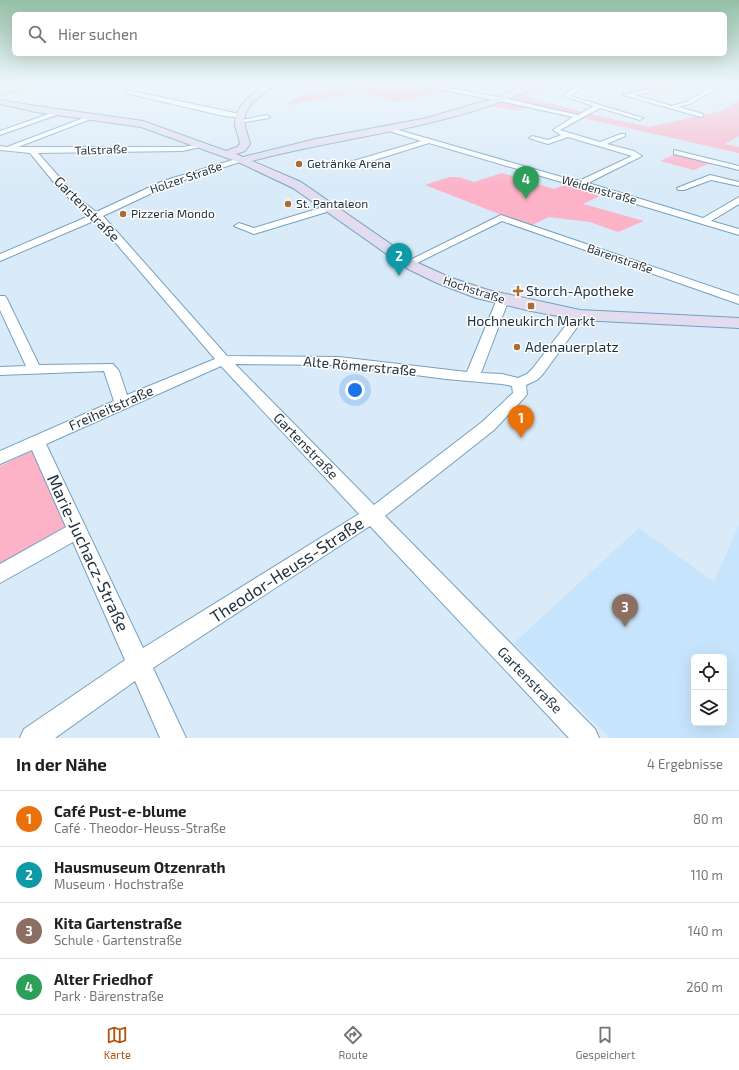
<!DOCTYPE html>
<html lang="de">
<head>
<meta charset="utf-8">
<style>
  body { margin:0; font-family:"Exo 2",sans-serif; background:#f6f6f6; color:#202124 }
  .controls { position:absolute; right:12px; bottom:12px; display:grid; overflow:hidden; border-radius:6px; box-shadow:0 4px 16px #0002 }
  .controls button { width:36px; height:36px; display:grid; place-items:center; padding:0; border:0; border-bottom:1px solid #e0e0e0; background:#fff; color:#202124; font:20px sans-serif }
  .you { position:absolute; left:355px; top:390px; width:14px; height:14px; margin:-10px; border:3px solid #fff; border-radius:50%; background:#1a73e8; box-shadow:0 0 0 6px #1a73e833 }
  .badge { display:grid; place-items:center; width:26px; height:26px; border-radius:50%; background:#b45309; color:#fff; font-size:13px; font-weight:700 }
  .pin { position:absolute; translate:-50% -33px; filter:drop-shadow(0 1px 2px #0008) }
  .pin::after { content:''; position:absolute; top:21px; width:14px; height:12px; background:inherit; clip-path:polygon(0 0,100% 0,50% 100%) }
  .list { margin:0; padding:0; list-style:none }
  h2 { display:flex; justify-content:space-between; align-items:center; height:52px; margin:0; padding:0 16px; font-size:17px }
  h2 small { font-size:13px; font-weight:400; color:#757577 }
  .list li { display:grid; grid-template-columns:26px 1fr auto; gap:12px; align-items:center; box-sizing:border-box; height:56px; padding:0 16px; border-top:1px solid #e0e0e0 }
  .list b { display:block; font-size:15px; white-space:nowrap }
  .list p { margin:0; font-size:13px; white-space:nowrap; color:#757577 }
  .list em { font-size:13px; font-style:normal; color:#757577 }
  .icon { flex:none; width:22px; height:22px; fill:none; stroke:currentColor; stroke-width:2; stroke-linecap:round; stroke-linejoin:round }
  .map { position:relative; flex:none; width:739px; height:738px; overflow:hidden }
  .search { position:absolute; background:#fff; box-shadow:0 4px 16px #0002; left:12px; right:12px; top:12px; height:44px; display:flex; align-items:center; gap:10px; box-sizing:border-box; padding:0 14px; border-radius:6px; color:#757577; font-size:15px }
  .sheet { height:276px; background:#fff }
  nav { display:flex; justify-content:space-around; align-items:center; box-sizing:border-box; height:56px; border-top:1px solid #e0e0e0; background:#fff; font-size:11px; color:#757577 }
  nav a { display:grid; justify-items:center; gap:2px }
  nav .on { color:#b45309 }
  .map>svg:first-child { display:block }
</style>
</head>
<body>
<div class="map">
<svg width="739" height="738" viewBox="0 0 739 738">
  <rect width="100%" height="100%" fill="#d9eaf8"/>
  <path fill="#c6e5fc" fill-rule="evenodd" d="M739 525V738H610L514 643 639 528 714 582ZM694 657H724V723H694Z"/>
  <g fill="#fcb3c8">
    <path d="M355 83H407L449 91 398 102 362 92 289 105 287 103 292 102 295 98Z"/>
    <path d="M544 83H552L527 97 583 112 576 115 509 101Z"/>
    <path d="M596 83H685L663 95 632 86Z"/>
    <path d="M739 100V136L725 144 739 147V153L583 118 589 114 649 127 721 111Z"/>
    <path d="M504 101 530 106 516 111 491 106Z"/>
    <path d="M676 154 710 163 694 170 660 161Z"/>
    <path d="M502 173 554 189 567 184 604 194 583 204 644 221 618 232 590 222 549 217 530 226 425 185 449 177H459L474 182Z"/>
    <path d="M32 451 38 454 67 521 66 528 0 569V466Z"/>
  </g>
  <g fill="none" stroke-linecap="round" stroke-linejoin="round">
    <path stroke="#b6d344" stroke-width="1.5" d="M0 95 40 83"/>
    <defs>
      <g id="street">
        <path d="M305 83H322L313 87Z"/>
        <path d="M408 83H421L504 98 578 115 594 106 563 96 573 89 566 87V85L571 83 583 85V87L570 96 643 118 640 120 600 108 560 130 600 142 621 134H625V136L607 144 634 151 642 156 588 183 703 218 739 197V204L711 221 739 229V235L586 189 580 185 568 184 429 143 349 168H343V164L421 141 386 130V128L388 127 572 180H581L632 156 568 137 548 144 529 138 532 136 548 140 561 135 553 130 573 117 504 102Z"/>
        <path d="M719 83H726L690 104 679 107 703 114V116L701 117 623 95 649 89 651 92 634 95 672 106 686 102Z"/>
        <path d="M727 83 739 84V88L727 84Z"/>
        <path d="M127 90 240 114 243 116 240 118 224 116 125 93Z"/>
        <path d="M60 110 63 112 62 113 0 135V131Z"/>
        <path d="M94 114 96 115V117L18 147H182L202 144 206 146 182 151 38 153 76 196 96 212 163 181 239 158 246 160 169 185 103 216 227 356 339 357 467 372 497 299 503 295 509 299 481 373 502 374 518 378 527 374 533 368 576 312H584L586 315 543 374 537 380 526 385 527 394 525 397 494 430 385 516 595 729 599 738H569L370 526 153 668 186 738H160L135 681 55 738H20L24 729 125 660 73 542 0 583V564L66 527 32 450 0 464V451L114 401 104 371 0 375V367L26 366 0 310V296H5L7 299 39 365 113 364 119 371 127 395 215 359 96 220 0 261V254L89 216 61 191 30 153 0 150V146L7 147ZM235 364 339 365 446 379 502 384 512 386 513 393 482 422 374 505ZM221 366 359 514 143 648 46 444Z"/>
        <path d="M267 115 270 117 269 118 240 123 237 121Z"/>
        <path d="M674 150 739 166V170L674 154Z"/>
        <path d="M710 175 739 182V186L711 180 684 190H678L677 188Z"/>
        <path d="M330 205 333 206V210L254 234 234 226 239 223 254 228Z"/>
        <path d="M501 215 739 296V304L502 221 413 265 409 266 404 263Z"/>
      </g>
      <path id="secondary" d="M268 83H276C264 96 241 104 245 126 246 132 249 138 250 144L245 151 236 154 243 157 316 139 427 118 498 97 528 83H538C526 94 504 100 489 106 412 132 330 140 252 161L301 182 418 263 449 277 488 290 580 310 739 318V328L580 320 531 311 476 298 437 283 408 269 293 188 238 162 141 127 36 112 0 104V100L36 106 143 121 226 151 237 147 240 144C239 137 236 131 235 125 234 105 253 94 268 83Z"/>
    </defs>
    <use href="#street" stroke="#75a1c0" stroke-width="2"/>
    <use href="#secondary" stroke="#75a1c0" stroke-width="2"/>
    <use href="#street" fill="#fff" fill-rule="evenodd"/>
    <use href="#secondary" fill="#e2dcee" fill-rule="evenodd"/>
  </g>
  <linearGradient id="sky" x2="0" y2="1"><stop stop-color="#94c0a6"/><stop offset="0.44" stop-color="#eef6fc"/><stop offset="1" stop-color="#eef6fc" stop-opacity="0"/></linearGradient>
  <rect width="739" height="187" fill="url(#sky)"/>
  <g fill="#ac6d33" stroke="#fff" stroke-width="1.5">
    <circle cx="299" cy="164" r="4"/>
    <circle cx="288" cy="204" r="4"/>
    <circle cx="123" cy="214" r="4"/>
    <path d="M516 285h4v4h4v4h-4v4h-4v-4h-4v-4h4z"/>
    <rect x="527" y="302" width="8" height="8" rx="2"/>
    <circle cx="517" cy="347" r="4"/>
  </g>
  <g text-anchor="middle" stroke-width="3" stroke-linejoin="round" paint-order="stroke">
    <g font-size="12" fill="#1f313e" stroke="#fff">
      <text transform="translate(101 150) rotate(-2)" y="4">Talstraße</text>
      <text transform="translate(186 178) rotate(-19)" y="4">Holzer Straße</text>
      <text transform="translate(599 190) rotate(16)" y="4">Weidenstraße</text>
      <text transform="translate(620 259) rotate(19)" y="4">Bärenstraße</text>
      <text transform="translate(474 290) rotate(18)" y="4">Hochstraße</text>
    </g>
    <g font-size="12" fill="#1f313e" stroke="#fff" text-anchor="start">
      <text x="307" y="168">Getränke Arena</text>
      <text x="296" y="208">St. Pantaleon</text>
      <text x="131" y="218">Pizzeria Mondo</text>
    </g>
    <g font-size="14" fill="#1f313e" stroke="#fff">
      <text transform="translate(87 209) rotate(45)" y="5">Gartenstraße</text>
      <text transform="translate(360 366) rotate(5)" y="5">Alte Römerstraße</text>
      <text transform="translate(111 408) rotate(-24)" y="5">Freiheitstraße</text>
      <text transform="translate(306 446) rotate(46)" y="5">Gartenstraße</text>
      <text transform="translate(530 680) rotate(46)" y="5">Gartenstraße</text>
    </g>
    <g font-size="14" fill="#1f313e" stroke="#fff" text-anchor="start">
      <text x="526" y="296">Storch-Apotheke</text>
      <text x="531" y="326" text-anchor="middle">Hochneukirch Markt</text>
      <text x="525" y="352">Adenauerplatz</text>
    </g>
    <g font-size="17" fill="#1f313e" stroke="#fff">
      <text transform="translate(88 553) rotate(65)" y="6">Marie-Juchacz-Straße</text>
      <text transform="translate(287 570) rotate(-33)" y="6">Theodor-Heuss-Straße</text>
    </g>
  </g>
</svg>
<div class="controls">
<button><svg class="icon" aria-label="locate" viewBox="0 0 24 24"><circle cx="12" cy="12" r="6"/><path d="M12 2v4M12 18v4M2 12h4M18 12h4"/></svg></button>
<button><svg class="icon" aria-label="layers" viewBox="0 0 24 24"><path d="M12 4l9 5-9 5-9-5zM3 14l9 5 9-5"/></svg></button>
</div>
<div class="you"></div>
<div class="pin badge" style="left:521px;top:438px;background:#e8710a">1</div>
<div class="pin badge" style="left:399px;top:276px;background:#0f9aa8">2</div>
<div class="pin badge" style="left:625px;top:627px;background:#8d6e63">3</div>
<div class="pin badge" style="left:526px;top:199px;background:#2e9e5b">4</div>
<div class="search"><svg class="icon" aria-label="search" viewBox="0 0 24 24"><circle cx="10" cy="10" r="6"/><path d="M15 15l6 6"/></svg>Hier suchen</div>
</div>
<section class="sheet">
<h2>In der Nähe<small>4 Ergebnisse</small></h2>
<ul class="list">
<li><span class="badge" style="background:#e8710a">1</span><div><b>Café Pust-e-blume</b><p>Café · Theodor-Heuss-Straße</p></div><em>80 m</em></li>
<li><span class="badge" style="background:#0f9aa8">2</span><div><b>Hausmuseum Otzenrath</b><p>Museum · Hochstraße</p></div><em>110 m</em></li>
<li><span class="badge" style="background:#8d6e63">3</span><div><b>Kita Gartenstraße</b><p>Schule · Gartenstraße</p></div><em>140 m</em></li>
<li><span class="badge" style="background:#2e9e5b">4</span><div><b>Alter Friedhof</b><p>Park · Bärenstraße</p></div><em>260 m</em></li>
</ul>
</section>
<nav>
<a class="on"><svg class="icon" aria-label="map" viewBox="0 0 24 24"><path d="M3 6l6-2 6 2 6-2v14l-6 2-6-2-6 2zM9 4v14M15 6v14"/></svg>Karte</a>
<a><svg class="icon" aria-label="directions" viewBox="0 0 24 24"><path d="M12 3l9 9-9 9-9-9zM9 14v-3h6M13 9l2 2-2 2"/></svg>Route</a>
<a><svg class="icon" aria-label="saved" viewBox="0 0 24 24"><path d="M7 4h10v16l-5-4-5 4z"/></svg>Gespeichert</a>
</nav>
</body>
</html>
